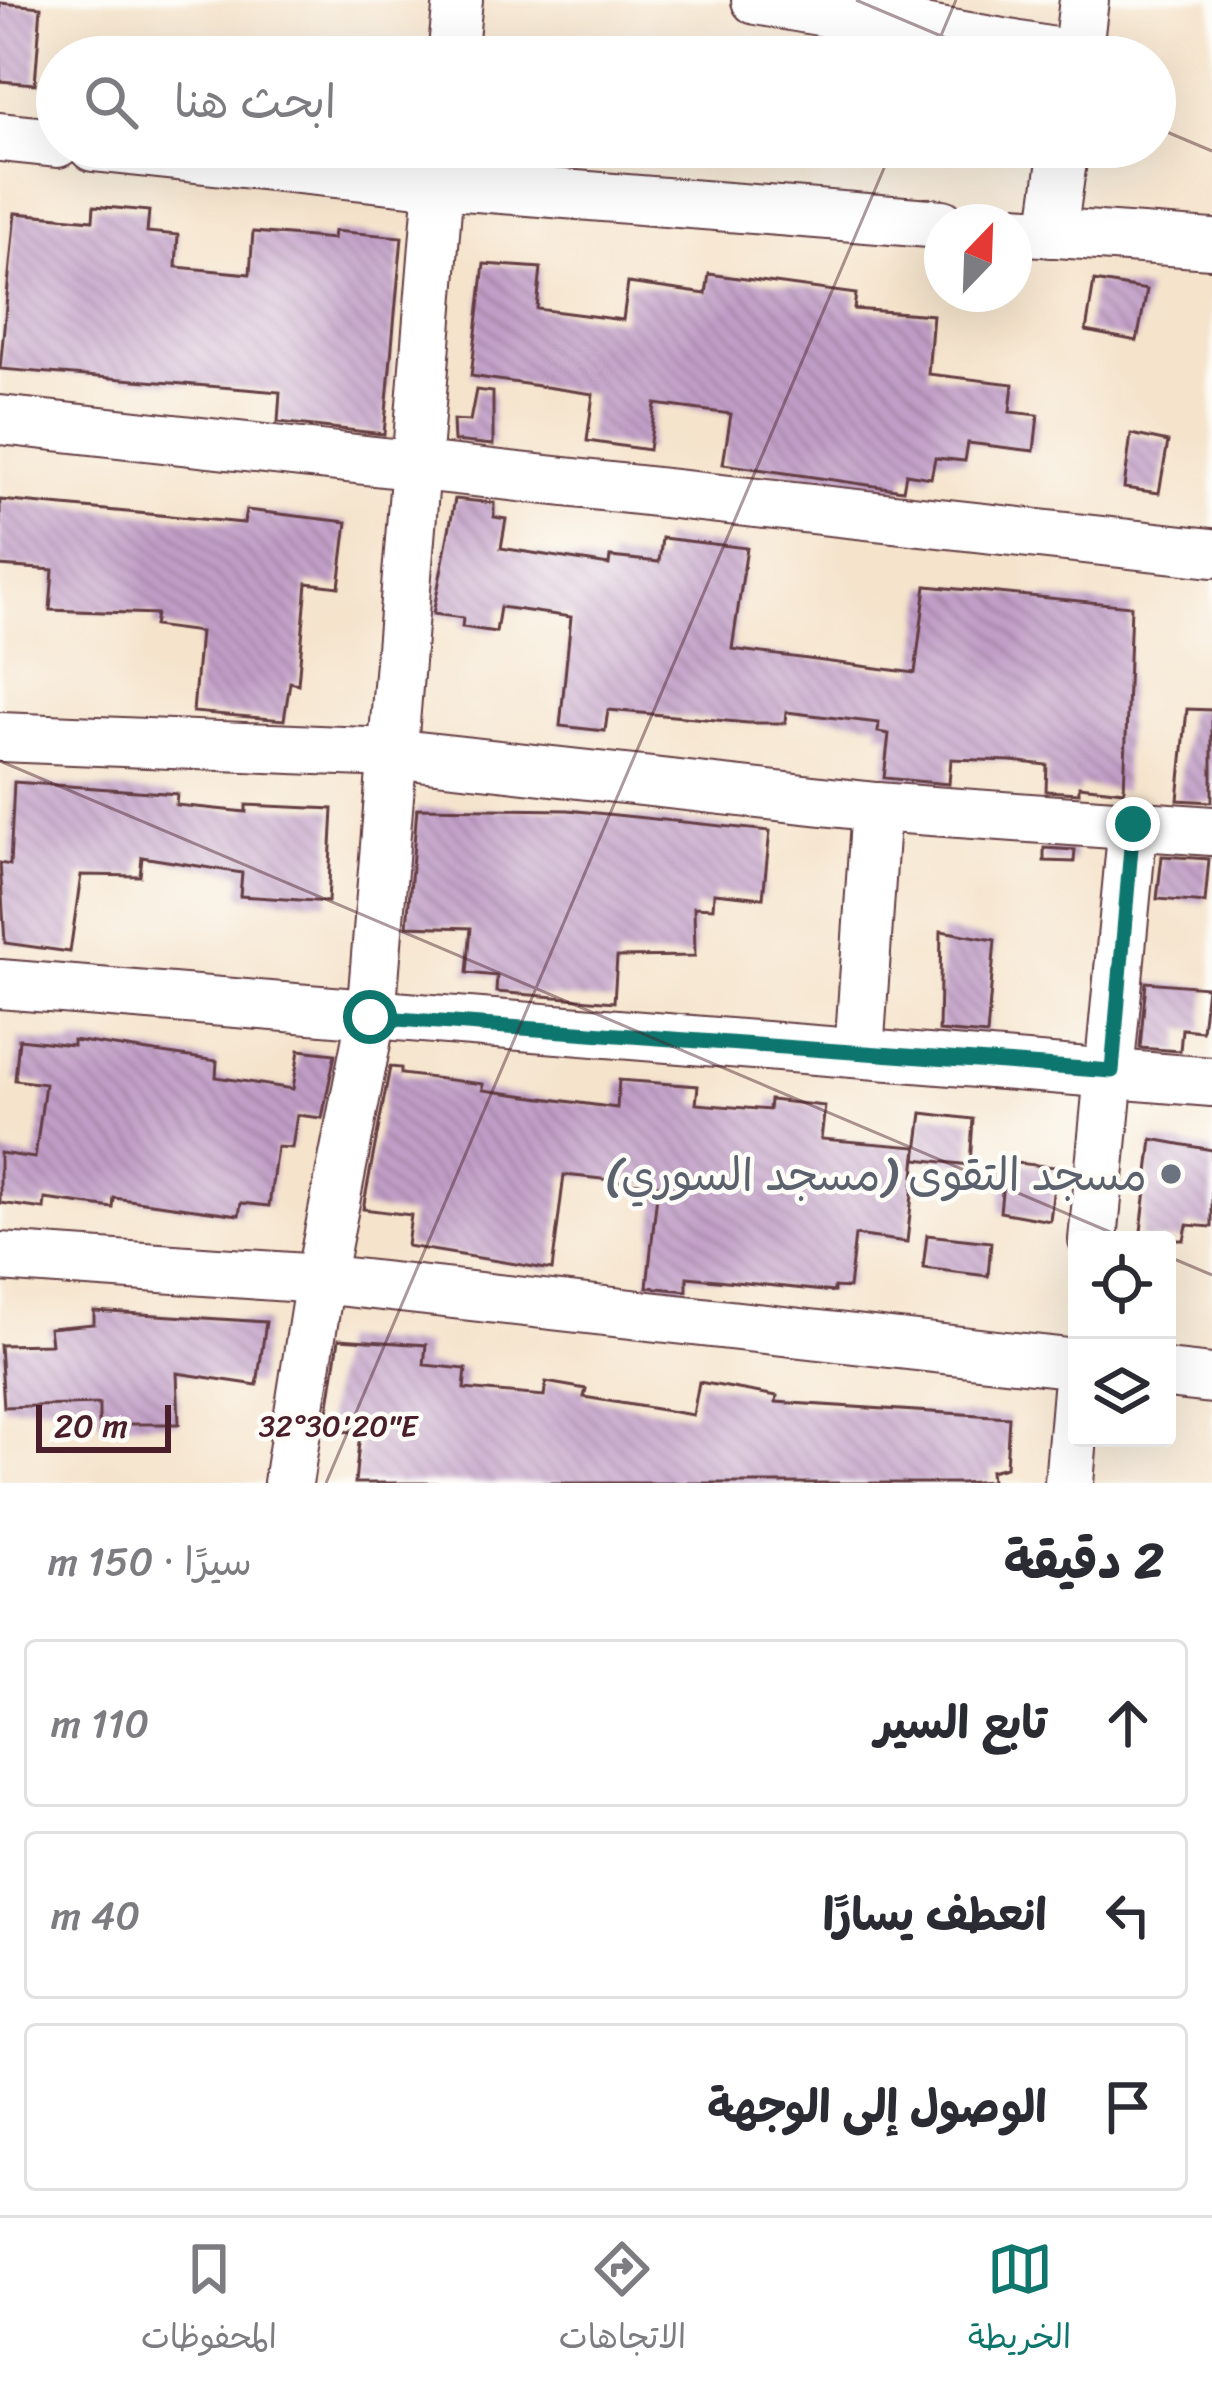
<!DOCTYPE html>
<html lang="ar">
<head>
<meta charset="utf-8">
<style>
  body { margin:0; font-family:Sriracha,"Playpen Sans Arabic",sans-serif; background:#f2f2f3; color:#2b2b33; direction:rtl }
  .controls { position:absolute; right:36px; bottom:36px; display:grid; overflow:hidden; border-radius:12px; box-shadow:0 12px 48px #0002 }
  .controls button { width:108px; height:108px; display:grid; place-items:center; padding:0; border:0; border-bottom:3px solid #e1e1e2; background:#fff; color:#2b2b33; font:60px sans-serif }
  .compass { position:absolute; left:924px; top:204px; width:108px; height:108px; border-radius:50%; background:#fff; box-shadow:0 12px 48px #0002; rotate:23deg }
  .scale { position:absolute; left:36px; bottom:30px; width:135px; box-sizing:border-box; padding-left:12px; border:6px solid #4a1f2b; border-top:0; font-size:33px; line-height:42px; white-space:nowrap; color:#4a1f2b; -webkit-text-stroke:9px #fdfcf7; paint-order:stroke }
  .stop { position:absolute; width:36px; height:36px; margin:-27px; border:9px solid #0f766e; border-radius:50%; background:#fff }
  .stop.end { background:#0f766e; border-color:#fff; box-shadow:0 3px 12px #0008 }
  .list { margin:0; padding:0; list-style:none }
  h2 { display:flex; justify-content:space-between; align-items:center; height:156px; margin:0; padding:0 48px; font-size:51px }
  h2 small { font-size:39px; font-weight:400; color:#7c7c81 }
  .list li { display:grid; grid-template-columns:78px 1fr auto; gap:36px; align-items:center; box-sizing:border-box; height:168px; margin:0 24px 24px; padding:0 24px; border:3px solid #e1e1e2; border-radius:12px }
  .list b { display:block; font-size:45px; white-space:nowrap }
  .list em { font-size:39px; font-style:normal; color:#7c7c81 }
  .icon { flex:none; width:66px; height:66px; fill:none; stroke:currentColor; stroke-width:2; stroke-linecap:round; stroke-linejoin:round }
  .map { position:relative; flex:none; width:1212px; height:1483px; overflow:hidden; direction:ltr }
  .search { position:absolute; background:#fff; box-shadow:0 12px 48px #0002; left:36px; right:36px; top:36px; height:132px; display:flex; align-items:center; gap:30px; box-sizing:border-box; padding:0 42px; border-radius:66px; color:#7c7c81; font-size:45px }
  .sheet { height:732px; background:#fff }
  nav { display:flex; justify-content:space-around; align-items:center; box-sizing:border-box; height:168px; border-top:3px solid #e1e1e2; background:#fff; font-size:33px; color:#7c7c81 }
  nav a { display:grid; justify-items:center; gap:6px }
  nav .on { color:#0f766e }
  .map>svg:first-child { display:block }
</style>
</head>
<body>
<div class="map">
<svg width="1212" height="1483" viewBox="0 0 1212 1483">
  <defs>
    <pattern id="building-back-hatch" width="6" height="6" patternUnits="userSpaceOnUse" patternTransform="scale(3)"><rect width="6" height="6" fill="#c19ec7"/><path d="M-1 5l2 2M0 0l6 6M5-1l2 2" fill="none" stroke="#9f80a2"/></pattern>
  </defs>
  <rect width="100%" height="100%" fill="#fdfcf7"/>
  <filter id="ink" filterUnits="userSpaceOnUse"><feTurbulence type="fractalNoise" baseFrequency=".00833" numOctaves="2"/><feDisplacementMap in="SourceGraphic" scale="24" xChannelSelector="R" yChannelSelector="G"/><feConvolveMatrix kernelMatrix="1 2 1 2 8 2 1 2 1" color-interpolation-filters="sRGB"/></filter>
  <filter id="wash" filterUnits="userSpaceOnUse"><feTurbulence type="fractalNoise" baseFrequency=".004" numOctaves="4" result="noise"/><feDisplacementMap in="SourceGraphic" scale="48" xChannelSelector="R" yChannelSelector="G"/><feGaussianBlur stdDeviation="2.7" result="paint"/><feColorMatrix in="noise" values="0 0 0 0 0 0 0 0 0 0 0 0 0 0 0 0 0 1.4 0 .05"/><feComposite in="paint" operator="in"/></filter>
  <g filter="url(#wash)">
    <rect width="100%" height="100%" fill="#f5e3cb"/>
    <g id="blocks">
      <g fill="url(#building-back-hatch)">
        <path d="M0 3 41 7 35 84 0 81Z"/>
        <path d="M94 206 149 211 147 232 178 235 176 267 250 274 253 232 333 239 334 231 402 237 384 434 278 422 280 392 0 369 15 213 93 220Z"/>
        <path d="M484 264 541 268 537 309 623 320 628 283 706 294 709 274 856 294 854 309 933 315 928 374 1013 384 1010 412 1038 415 1034 451 968 443 965 461 935 458 931 478 906 474 903 490 723 464 731 414 655 404 649 450 587 441 593 394 471 376Z"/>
        <path d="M1094 281 1147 290 1137 341 1086 331Z"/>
        <path d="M476 390 493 392V445L454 441 453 420 470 421Z"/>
        <path d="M1131 434 1168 442 1159 493 1124 488Z"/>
        <path d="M455 499 494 503V517L506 519 501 548 609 565 610 557 659 562 662 538 747 548 732 649 915 673 926 586 1131 606 1124 791 1079 786V793L1046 791 1047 765 1011 761 951 759 949 784 884 778 889 734 878 732 879 723 786 712 785 723H748L608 710 605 731 560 726 571 617 500 607 496 632 462 627 463 618 433 614Z"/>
        <path d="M0 500 244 523 246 510 347 522 339 587 307 583 298 684 290 682 284 720 193 712 200 632 154 626 156 614 50 610 53 570 0 566Z"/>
        <path d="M1187 709 1212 710V802L1178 800Z"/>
        <path d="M14 782 177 794 176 805 246 812V805L333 809 328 902 240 896 242 873 142 857 140 876 81 875 70 952 5 943 0 863 10 865Z"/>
        <path d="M417 808 568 810 770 831 763 898 714 893 713 908 694 907 695 956 617 957 614 1002 496 992 497 976 467 973 471 928 407 926Z"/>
        <path d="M1044 848 1075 850 1074 862 1044 861Z"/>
        <path d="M1162 856 1209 859 1205 903 1157 899Z"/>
        <path d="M941 931 995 940 987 1035 939 1031Z"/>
        <path d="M1146 982 1207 987 1202 1031 1182 1029 1180 1051 1140 1048Z"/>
        <path d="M19 1039 73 1045V1040L217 1061 216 1077 293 1089 299 1050 335 1054 322 1118 297 1115 292 1148 277 1147 269 1206 241 1203 239 1215 114 1198 113 1208 45 1199 44 1209 0 1203V1153L35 1158 45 1084 15 1080Z"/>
        <path d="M390 1067 401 1068V1074L483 1084V1090L617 1108 619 1080 698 1086 696 1104 769 1110 770 1100 825 1106 821 1139 917 1147 907 1242 855 1235 849 1288 834 1287V1292L687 1277V1291L647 1287 658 1185 564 1175 552 1270 407 1246 411 1215 363 1209Z"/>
        <path d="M922 1113 973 1119 970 1165 916 1159Z"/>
        <path d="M1152 1139 1212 1150V1227L1187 1225 1184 1240H1140Z"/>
        <path d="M1005 1162 1056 1167 1050 1221 1000 1212Z"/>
        <path d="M927 1235 991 1242 988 1276 923 1268Z"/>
        <path d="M94 1311 266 1322 257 1385 177 1373 179 1424H99V1404L4 1407 0 1345 51 1344 49 1328 94 1324Z"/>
        <path d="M339 1339 426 1345 424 1365 466 1369 464 1389 544 1396 546 1382 586 1389 584 1397 693 1415 699 1382 777 1396 776 1402 1009 1417 1006 1467 990 1471 991 1481 960 1483H355L360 1432 325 1431Z"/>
      </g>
    </g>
  </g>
  <g filter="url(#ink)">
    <use href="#blocks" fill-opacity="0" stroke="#643c43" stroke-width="3"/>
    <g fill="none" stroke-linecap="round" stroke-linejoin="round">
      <defs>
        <g id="minor">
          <path d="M756 0 1077 56"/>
          <path d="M452 57 458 0"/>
          <path d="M1077 57 1084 0"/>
          <path d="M0 137 57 143"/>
          <path d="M93 147 438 184 942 224"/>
          <path d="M1014 230 1212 244"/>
          <path d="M1052 233 1064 147"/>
          <path d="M0 420 1212 553"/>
          <path d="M0 737 391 753 876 807 1212 831"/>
          <path d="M0 984 1212 1082"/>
          <path d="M859 1053 876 807"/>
          <path d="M1093 1240 1133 824"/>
          <path d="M0 1257 320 1279 1077 1364"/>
          <path d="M1167 1374 1212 1379"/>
          <path d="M288 1483 320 1279 371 1017 442 147"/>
          <path d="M1069 1483 1077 1390"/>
        </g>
      </defs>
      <use href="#minor" stroke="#643c43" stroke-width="52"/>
      <use href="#minor" stroke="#fff" stroke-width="48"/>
    </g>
  </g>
  <g fill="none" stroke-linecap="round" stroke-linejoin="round" filter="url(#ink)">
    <path stroke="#0f766e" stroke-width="15" d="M370 1017 1112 1071 1133 824"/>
  </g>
  <path fill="none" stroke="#4a1f2b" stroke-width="3" stroke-opacity="0.45" d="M856 0 991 57M932 57 956 0M1155 127 1212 151M0 761 1129 1240M1167 1256 1212 1275M326 1483 893 147"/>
  <circle fill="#6b7280" stroke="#fdfcf7" stroke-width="4.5" cx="1171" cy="1174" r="12"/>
  <g text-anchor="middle" stroke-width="9" stroke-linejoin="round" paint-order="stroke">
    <g font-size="45" fill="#5b616d" stroke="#fdfcf7" text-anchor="end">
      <text x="1147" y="1190">مسجد التقوى (مسجد السوري)</text>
    </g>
  </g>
  <g font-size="30" text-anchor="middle" fill="#4a1f2b" stroke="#fdfcf7" stroke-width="9" stroke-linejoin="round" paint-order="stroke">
    <text x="338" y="1436">32°30'20"E</text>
  </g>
</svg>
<div class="controls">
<button><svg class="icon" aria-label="locate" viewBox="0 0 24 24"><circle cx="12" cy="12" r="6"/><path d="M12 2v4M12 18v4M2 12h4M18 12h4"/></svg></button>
<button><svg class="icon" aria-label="layers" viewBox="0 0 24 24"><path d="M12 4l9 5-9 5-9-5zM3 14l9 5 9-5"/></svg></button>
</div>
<svg class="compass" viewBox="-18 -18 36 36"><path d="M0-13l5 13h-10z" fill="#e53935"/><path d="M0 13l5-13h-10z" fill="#7c7c81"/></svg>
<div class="scale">20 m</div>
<div class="stop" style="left:370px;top:1017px"></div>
<div class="stop end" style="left:1133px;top:824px"></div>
<div class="search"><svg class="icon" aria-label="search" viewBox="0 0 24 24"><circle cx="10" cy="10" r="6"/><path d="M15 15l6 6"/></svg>ابحث هنا</div>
</div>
<section class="sheet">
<h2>2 دقيقة<small>سيرًا · 150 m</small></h2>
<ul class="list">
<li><svg class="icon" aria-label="ahead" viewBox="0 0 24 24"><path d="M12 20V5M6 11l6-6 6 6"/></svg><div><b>تابع السير</b></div><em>110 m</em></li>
<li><svg class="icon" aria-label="left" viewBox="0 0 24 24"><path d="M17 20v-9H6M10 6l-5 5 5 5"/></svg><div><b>انعطف يسارًا</b></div><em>40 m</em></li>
<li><svg class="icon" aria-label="arrive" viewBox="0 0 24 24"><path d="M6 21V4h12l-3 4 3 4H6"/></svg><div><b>الوصول إلى الوجهة</b></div></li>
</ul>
</section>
<nav>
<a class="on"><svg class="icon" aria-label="map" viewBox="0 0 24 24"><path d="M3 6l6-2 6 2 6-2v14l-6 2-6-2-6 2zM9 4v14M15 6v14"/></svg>الخريطة</a>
<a><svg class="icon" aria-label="directions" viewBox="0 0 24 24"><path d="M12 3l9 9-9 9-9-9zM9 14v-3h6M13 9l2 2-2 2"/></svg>الاتجاهات</a>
<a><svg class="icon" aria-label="saved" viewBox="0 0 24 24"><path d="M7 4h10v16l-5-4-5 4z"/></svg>المحفوظات</a>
</nav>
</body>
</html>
